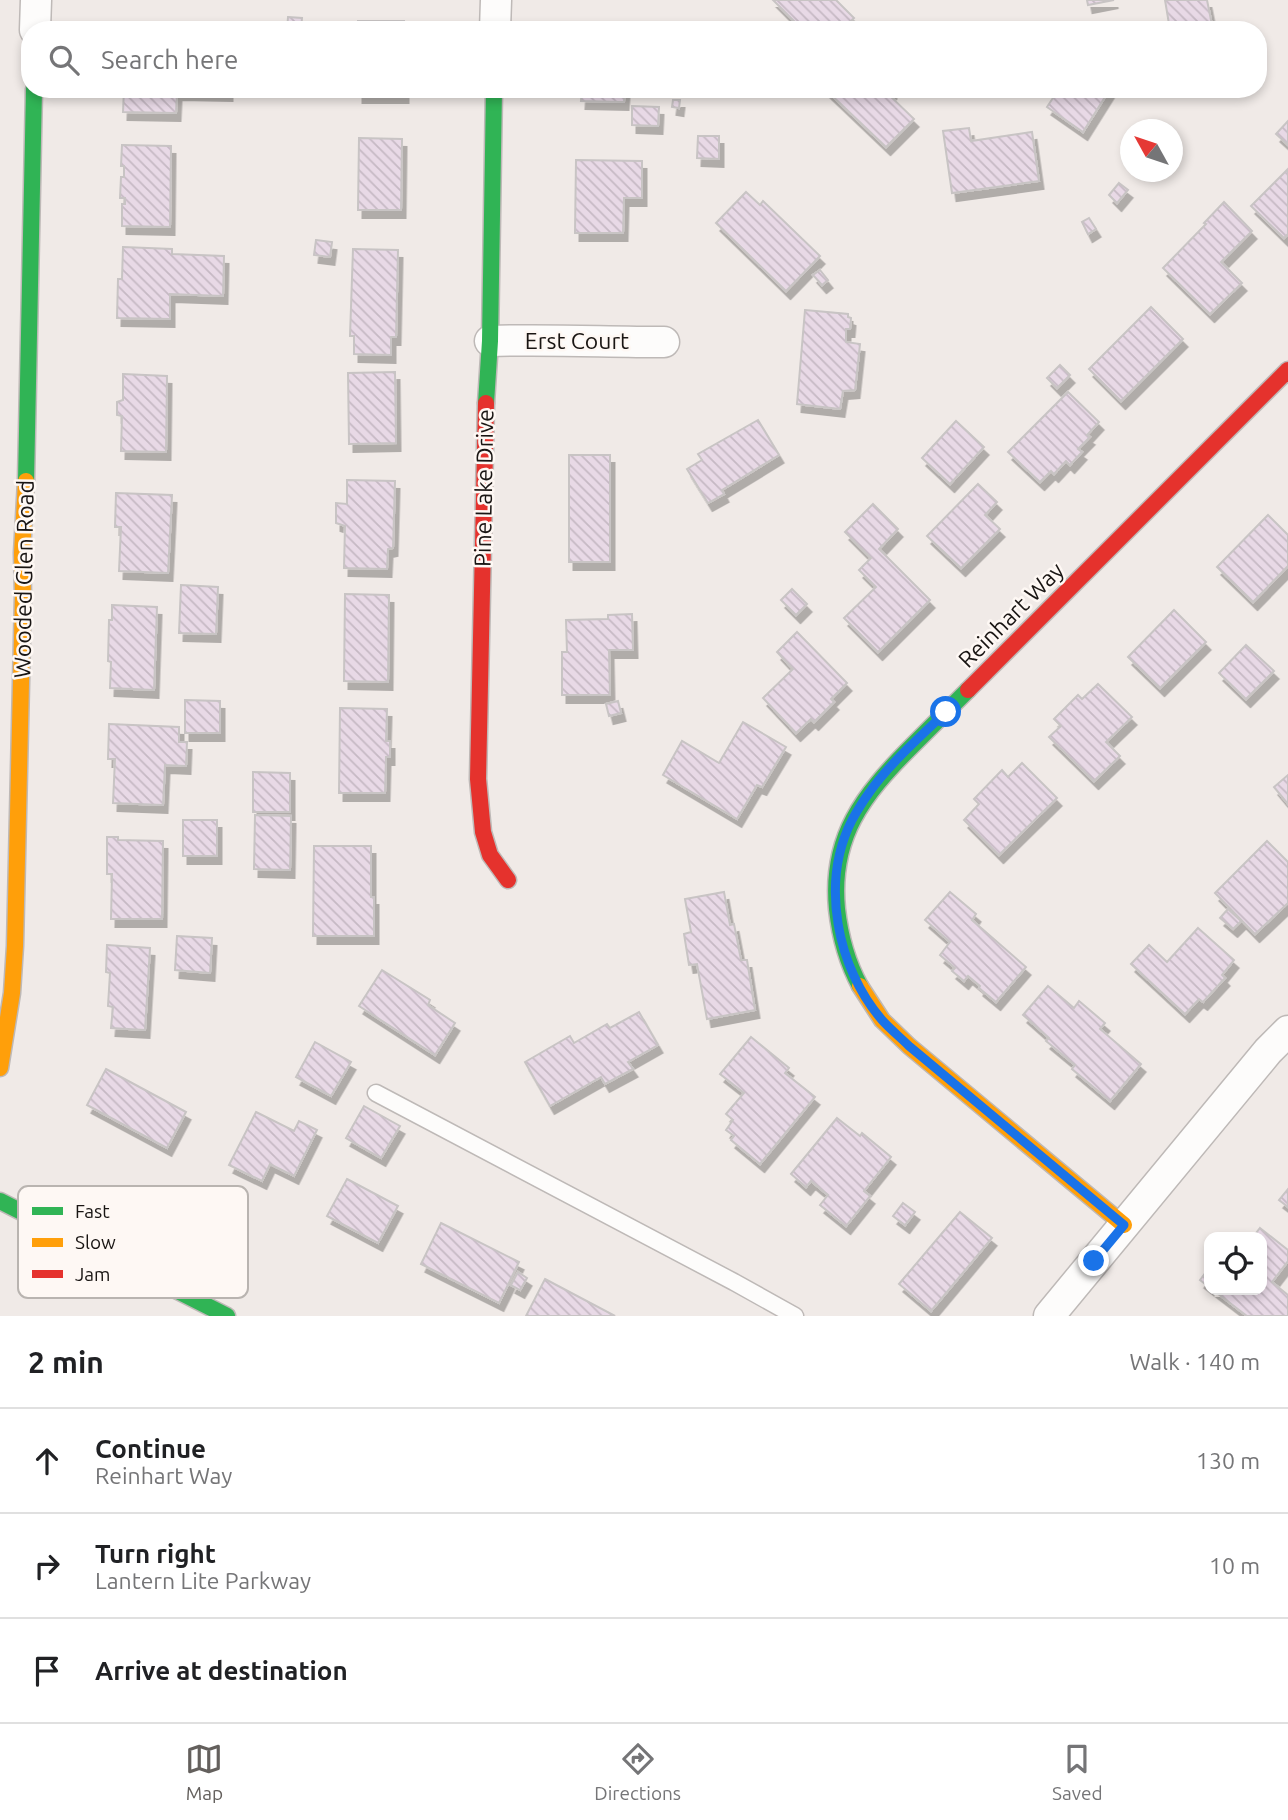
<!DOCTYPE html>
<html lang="en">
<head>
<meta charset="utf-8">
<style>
  body { margin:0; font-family:Ubuntu,sans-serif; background:#f6f6f6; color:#202124 }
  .controls { position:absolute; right:21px; bottom:21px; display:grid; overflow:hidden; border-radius:14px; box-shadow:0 4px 10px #0003 }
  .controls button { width:63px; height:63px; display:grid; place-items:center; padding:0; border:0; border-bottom:2px solid #e0e0e0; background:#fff; color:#202124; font:35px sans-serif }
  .compass { position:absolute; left:1120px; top:119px; width:63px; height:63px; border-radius:50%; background:#fff; box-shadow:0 4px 10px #0003; rotate:310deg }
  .stop { position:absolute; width:21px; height:21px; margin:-16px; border:5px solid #1a73e8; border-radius:50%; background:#fff }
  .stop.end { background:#1a73e8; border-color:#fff; box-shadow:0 2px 7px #0008 }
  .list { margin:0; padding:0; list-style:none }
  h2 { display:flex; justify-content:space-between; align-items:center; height:91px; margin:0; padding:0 28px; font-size:30px }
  h2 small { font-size:23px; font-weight:400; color:#757577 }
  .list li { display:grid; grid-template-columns:46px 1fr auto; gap:21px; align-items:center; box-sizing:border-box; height:105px; padding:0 28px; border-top:2px solid #e0e0e0 }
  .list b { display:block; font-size:26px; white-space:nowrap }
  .list p { margin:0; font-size:23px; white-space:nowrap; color:#757577 }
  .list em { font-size:23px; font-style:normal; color:#757577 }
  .icon { flex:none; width:38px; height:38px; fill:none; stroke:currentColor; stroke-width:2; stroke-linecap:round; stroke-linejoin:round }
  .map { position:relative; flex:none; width:1288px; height:1316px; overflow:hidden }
  .search { position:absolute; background:#fff; box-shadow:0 4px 10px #0003; left:21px; right:21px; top:21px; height:77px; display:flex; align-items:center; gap:18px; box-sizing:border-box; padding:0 24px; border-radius:28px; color:#757577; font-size:26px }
  .sheet { height:406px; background:#fff }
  nav { display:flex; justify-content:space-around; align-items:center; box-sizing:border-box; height:98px; border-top:2px solid #e0e0e0; background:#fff; font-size:19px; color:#757577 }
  nav a { display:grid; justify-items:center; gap:4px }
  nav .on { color:#64605d }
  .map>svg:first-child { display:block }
</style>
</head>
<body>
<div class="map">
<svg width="1288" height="1316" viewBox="0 0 1288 1316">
  <defs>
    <pattern id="building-back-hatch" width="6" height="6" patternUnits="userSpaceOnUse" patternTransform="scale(1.75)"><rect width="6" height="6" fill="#e8d9e6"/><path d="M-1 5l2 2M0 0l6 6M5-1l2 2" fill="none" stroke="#c6b9c4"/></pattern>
    <filter id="shadow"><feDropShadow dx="4.5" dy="8" stdDeviation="0" flood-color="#0004"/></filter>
  </defs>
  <rect width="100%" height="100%" fill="#f0eae7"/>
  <g fill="url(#building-back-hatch)" stroke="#c8c4c4" stroke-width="2" filter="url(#shadow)">
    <path d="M773 0H836L854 18 842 30H789L796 23Z"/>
    <path d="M1087 0H1114L1088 5Z"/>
    <path d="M1165 0H1207L1212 25 1184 30H1170Z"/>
    <path d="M288 17 302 18 301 30H287Z"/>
    <rect x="358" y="21" width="46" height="9"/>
    <path d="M124 89H228V93L177 92 176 113 123 112Z"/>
    <rect x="358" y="89" width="46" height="6"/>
    <path d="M582 89H625L624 102 581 101Z"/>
    <path d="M825 89H891L892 91 889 95 914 119 886 147Z"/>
    <path d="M1059 89H1110L1083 132 1047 107Z"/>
    <path d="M673 100H680L679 108 672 107Z"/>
    <path d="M632 106 659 107 658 126 632 125Z"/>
    <path d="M1288 121V145L1276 134Z"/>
    <path d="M969 128 971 141 1032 132 1039 181 952 193 943 131Z"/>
    <path d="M698 136H719V159L697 158Z"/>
    <path d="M359 138 402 139 401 210H358Z"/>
    <path d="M122 145 171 146 170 227 122 226V204H125V198H120L121 177H124V166H121Z"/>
    <path d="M576 160 642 161V198H624L623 233H575Z"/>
    <path d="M1288 169V234L1284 238 1251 206Z"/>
    <path d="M1119 183 1128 190 1117 203 1109 195Z"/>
    <path d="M746 192 760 205 763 201 820 256 786 291 716 223Z"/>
    <path d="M1224 202 1252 231 1221 262 1242 283 1210 314 1163 268 1206 224 1204 223Z"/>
    <path d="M1089 218 1096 229 1088 234 1082 222Z"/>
    <path d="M316 240 332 242 330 257 314 255Z"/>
    <path d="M123 247 172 249V254L224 256 223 296 170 294V319L117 318 118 279H122Z"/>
    <path d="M353 249 398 250 396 337H391V355L354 354V336H350Z"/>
    <path d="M820 270 828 280 822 285 813 275Z"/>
    <path d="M1151 307 1183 339 1121 401 1089 369Z"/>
    <path d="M805 310 848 314V317L851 318 850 329H846V342L860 344 855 390 843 391 840 409 797 404Z"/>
    <path d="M1060 365 1070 375 1057 388 1047 378Z"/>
    <path d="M395 372 396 443 349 444 348 373Z"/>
    <path d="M123 374 167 376 166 452 121 451 122 416 117 415V402L123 400Z"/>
    <path d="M1068 392 1099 422 1087 435 1090 437 1078 449 1082 452 1070 465 1066 461 1054 474 1051 471 1040 482 1008 452Z"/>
    <path d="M758 420 779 455 722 490 724 494 708 503 687 469 702 460 698 454Z"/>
    <path d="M956 421 984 447 950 484 922 458Z"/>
    <rect x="569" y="455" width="41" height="107"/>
    <path d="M347 480 395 481 393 548 388 549 387 569 344 568 345 526 336 523V503L347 504Z"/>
    <path d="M978 484 997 502 985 515 1000 529 961 568 927 536Z"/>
    <path d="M116 493 172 495 168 573 119 571 121 527H115Z"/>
    <path d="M873 504 898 529 879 549 930 600 878 652 844 618 876 587 859 570 871 558 845 532Z"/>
    <path d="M1268 515 1288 535V566L1253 602 1217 567Z"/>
    <path d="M181 585 218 587 216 634 179 633Z"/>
    <path d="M792 589 807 604 796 615 781 600Z"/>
    <path d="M345 594 389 595 388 682 344 681Z"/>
    <path d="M112 605 157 607 154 690 110 688 111 662 108 661 109 620H112Z"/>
    <path d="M1174 610 1206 642 1160 688 1128 657Z"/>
    <path d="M632 614 633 650H609L610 695H562V652H567L566 620 608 619V615Z"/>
    <path d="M797 632 847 683 831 699 834 702 814 722 811 719 796 733 763 698 793 669 777 652Z"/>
    <path d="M1246 645 1274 671 1246 699 1219 673Z"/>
    <path d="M1098 684 1132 717 1106 742 1120 756 1094 781 1049 737 1061 726 1054 719 1078 695 1082 699Z"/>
    <path d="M185 700 220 701V733H185Z"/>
    <path d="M618 701 621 713 609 716 606 704Z"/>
    <path d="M340 708 387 709 386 741H390V757H386L385 793H339Z"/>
    <path d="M743 722 786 747 762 787 757 785 737 819 663 775 682 741 719 763Z"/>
    <path d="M109 724 179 727V742H187L186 766 165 765 163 805 113 803 115 759H108Z"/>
    <path d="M1022 763 1057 798 999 855 964 820 979 804 974 799 1002 770 1008 777Z"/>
    <path d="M253 772 290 773V812H253Z"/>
    <path d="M1288 775V804L1274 787Z"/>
    <path d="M255 815 291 816 290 870 254 869Z"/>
    <rect x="183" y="820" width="34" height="36"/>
    <path d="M107 837H118V840L163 841 162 919H111L112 874H107Z"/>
    <path d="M1267 841 1288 862V903L1255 934 1215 893Z"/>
    <path d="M314 846H371V897H374V936H313Z"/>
    <path d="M724 892 730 925 734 924 741 960H747L755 1010 707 1019 697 964 689 965 684 934 691 932 685 899Z"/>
    <path d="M950 892 976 914 972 920 1026 967 996 1002 979 988 980 986 968 976 964 981 952 971 955 968 940 955 950 942 925 920Z"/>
    <path d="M1228 909 1241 921 1233 929 1220 918Z"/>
    <path d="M1198 928 1234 960 1222 975 1225 978 1203 1002 1199 999 1185 1014 1131 964 1149 945 1167 962Z"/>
    <path d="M177 936 212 938 210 973 175 970Z"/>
    <path d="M107 945 150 948 145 1030 111 1028 113 1007 108 1006 110 973 106 972Z"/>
    <path d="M382 970 430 1000 428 1005 455 1023 435 1055 359 1006Z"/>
    <path d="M1048 986 1074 1008 1079 1001 1105 1023 1100 1029 1141 1064 1110 1101 1072 1069 1075 1065 1046 1041 1049 1038 1023 1015Z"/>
    <path d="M639 1012 658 1045 628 1062 633 1069 605 1084 601 1077 550 1106 525 1062 570 1036 574 1043 607 1024 610 1028Z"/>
    <path d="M751 1037 789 1068 785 1073 815 1097 760 1164 731 1140 734 1136 726 1130 733 1120 726 1114 744 1093 720 1074Z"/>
    <path d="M315 1042 351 1062 331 1096 296 1077Z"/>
    <path d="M106 1069 186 1112 167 1148 87 1105Z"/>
    <path d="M364 1106 400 1126 381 1158 346 1138Z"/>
    <path d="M256 1112 294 1131 299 1121 317 1130 294 1176 270 1164 262 1181 229 1165Z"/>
    <path d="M837 1118 860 1136 862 1133 891 1157 864 1191 870 1196 846 1226 820 1205 828 1195 811 1181 806 1187 791 1174Z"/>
    <path d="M347 1179 398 1206 378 1243 327 1216Z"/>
    <path d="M1288 1189V1207L1279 1200Z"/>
    <path d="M903 1203 915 1212 905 1225 893 1216Z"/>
    <path d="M960 1212 992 1238 931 1311 899 1284Z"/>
    <path d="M441 1223 519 1262 499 1303 421 1264Z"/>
    <path d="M1260 1228 1288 1250V1261L1272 1282 1288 1295V1316H1247L1213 1290H1262V1237H1253Z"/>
    <path d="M1209 1268V1287L1200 1280Z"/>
    <path d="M518 1272 527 1278 520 1290 511 1285Z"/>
    <path d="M545 1279 615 1316H526Z"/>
  </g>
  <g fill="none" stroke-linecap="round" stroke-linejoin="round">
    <defs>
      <path id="lane" d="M376 1093 734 1282 795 1316"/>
      <g id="street">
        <path d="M35 30 36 0"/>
        <path d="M495 30 496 0"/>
        <path d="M490 341C548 339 606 342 664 342"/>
        <path d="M1049 1316 1268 1051 1288 1031"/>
      </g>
      <g id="fast">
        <path d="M486 403 490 341 494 89"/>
        <path d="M26 481 34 89"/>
        <path d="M860 986C847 962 840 936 837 909 830 837 863 795 912 746 931 727 950 708 968 690"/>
        <path d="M0 1201 227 1316"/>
      </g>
      <g id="slow">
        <path d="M860 986 882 1020 909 1046 1124 1225"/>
        <path d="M0 1068 12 993 15 946 23 595 22 553 26 481"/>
      </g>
      <g id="jam">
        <path d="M486 403 478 779 483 832 490 855 508 880"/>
        <path d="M968 690 1288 370"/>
      </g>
    </defs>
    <use href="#lane" stroke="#beb9b7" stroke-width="19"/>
    <use href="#street" stroke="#beb9b7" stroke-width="33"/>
    <use href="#fast" stroke="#beb9b7" stroke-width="19"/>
    <use href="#slow" stroke="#beb9b7" stroke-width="19"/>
    <use href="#jam" stroke="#beb9b7" stroke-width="19"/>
    <use href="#lane" stroke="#fdfcfb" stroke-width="16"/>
    <use href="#street" stroke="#fdfcfb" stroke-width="30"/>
    <use href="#fast" stroke="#30b455" stroke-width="16"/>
    <use href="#slow" stroke="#ff9f0a" stroke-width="16"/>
    <use href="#jam" stroke="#e5322d" stroke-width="16"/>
  </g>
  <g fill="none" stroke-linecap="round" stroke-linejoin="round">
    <path stroke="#1a73e8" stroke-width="9" d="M946 712C921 736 888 765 869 793 863 801 857 811 852 820 820 883 837 968 882 1020 890 1029 900 1037 909 1046L1124 1225 1094 1261"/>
  </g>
  <g text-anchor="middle" stroke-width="5" stroke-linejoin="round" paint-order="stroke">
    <g font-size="23" fill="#191513" stroke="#fef8f4">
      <text x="577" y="349">Erst Court</text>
      <text transform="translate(484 488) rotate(-89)" y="8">Pine Lake Drive</text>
      <text transform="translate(24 579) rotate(-89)" y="8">Wooded Glen Road</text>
      <text transform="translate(1011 615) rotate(-45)" y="8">Reinhart Way</text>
    </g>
  </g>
  <rect x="18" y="1186" width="230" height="112" rx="10" fill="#fef8f4" stroke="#b9b4b0" stroke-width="2"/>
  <rect x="32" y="1207" width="31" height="8" fill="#30b455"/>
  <rect x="32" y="1238" width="31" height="9" fill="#ff9f0a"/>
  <rect x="32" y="1270" width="31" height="8" fill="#e5322d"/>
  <g font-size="19" fill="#191513">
    <text x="75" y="1218">Fast</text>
    <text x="75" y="1249">Slow</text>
    <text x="75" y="1281">Jam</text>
  </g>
</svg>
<div class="controls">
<button><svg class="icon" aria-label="locate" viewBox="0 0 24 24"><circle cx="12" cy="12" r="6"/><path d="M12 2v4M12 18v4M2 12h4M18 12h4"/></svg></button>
</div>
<svg class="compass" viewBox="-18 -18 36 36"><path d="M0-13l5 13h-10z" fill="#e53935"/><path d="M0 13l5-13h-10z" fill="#757577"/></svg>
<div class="stop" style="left:946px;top:712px"></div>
<div class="stop end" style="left:1094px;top:1261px"></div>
<div class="search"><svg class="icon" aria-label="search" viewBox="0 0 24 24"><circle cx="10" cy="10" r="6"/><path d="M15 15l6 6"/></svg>Search here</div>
</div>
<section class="sheet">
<h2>2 min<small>Walk · 140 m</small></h2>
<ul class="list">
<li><svg class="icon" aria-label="ahead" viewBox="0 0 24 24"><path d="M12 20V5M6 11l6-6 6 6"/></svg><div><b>Continue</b><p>Reinhart Way</p></div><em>130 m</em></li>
<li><svg class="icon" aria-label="right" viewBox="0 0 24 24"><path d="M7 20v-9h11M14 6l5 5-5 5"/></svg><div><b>Turn right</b><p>Lantern Lite Parkway</p></div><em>10 m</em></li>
<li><svg class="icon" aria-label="arrive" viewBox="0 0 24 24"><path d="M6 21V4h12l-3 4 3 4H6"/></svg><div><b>Arrive at destination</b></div></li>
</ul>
</section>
<nav>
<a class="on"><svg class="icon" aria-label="map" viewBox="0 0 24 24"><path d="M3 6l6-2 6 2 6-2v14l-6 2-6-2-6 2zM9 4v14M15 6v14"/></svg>Map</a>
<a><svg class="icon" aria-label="directions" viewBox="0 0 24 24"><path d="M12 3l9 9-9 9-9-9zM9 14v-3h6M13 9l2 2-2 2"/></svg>Directions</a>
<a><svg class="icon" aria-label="saved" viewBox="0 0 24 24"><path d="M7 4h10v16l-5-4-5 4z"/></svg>Saved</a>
</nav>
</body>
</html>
